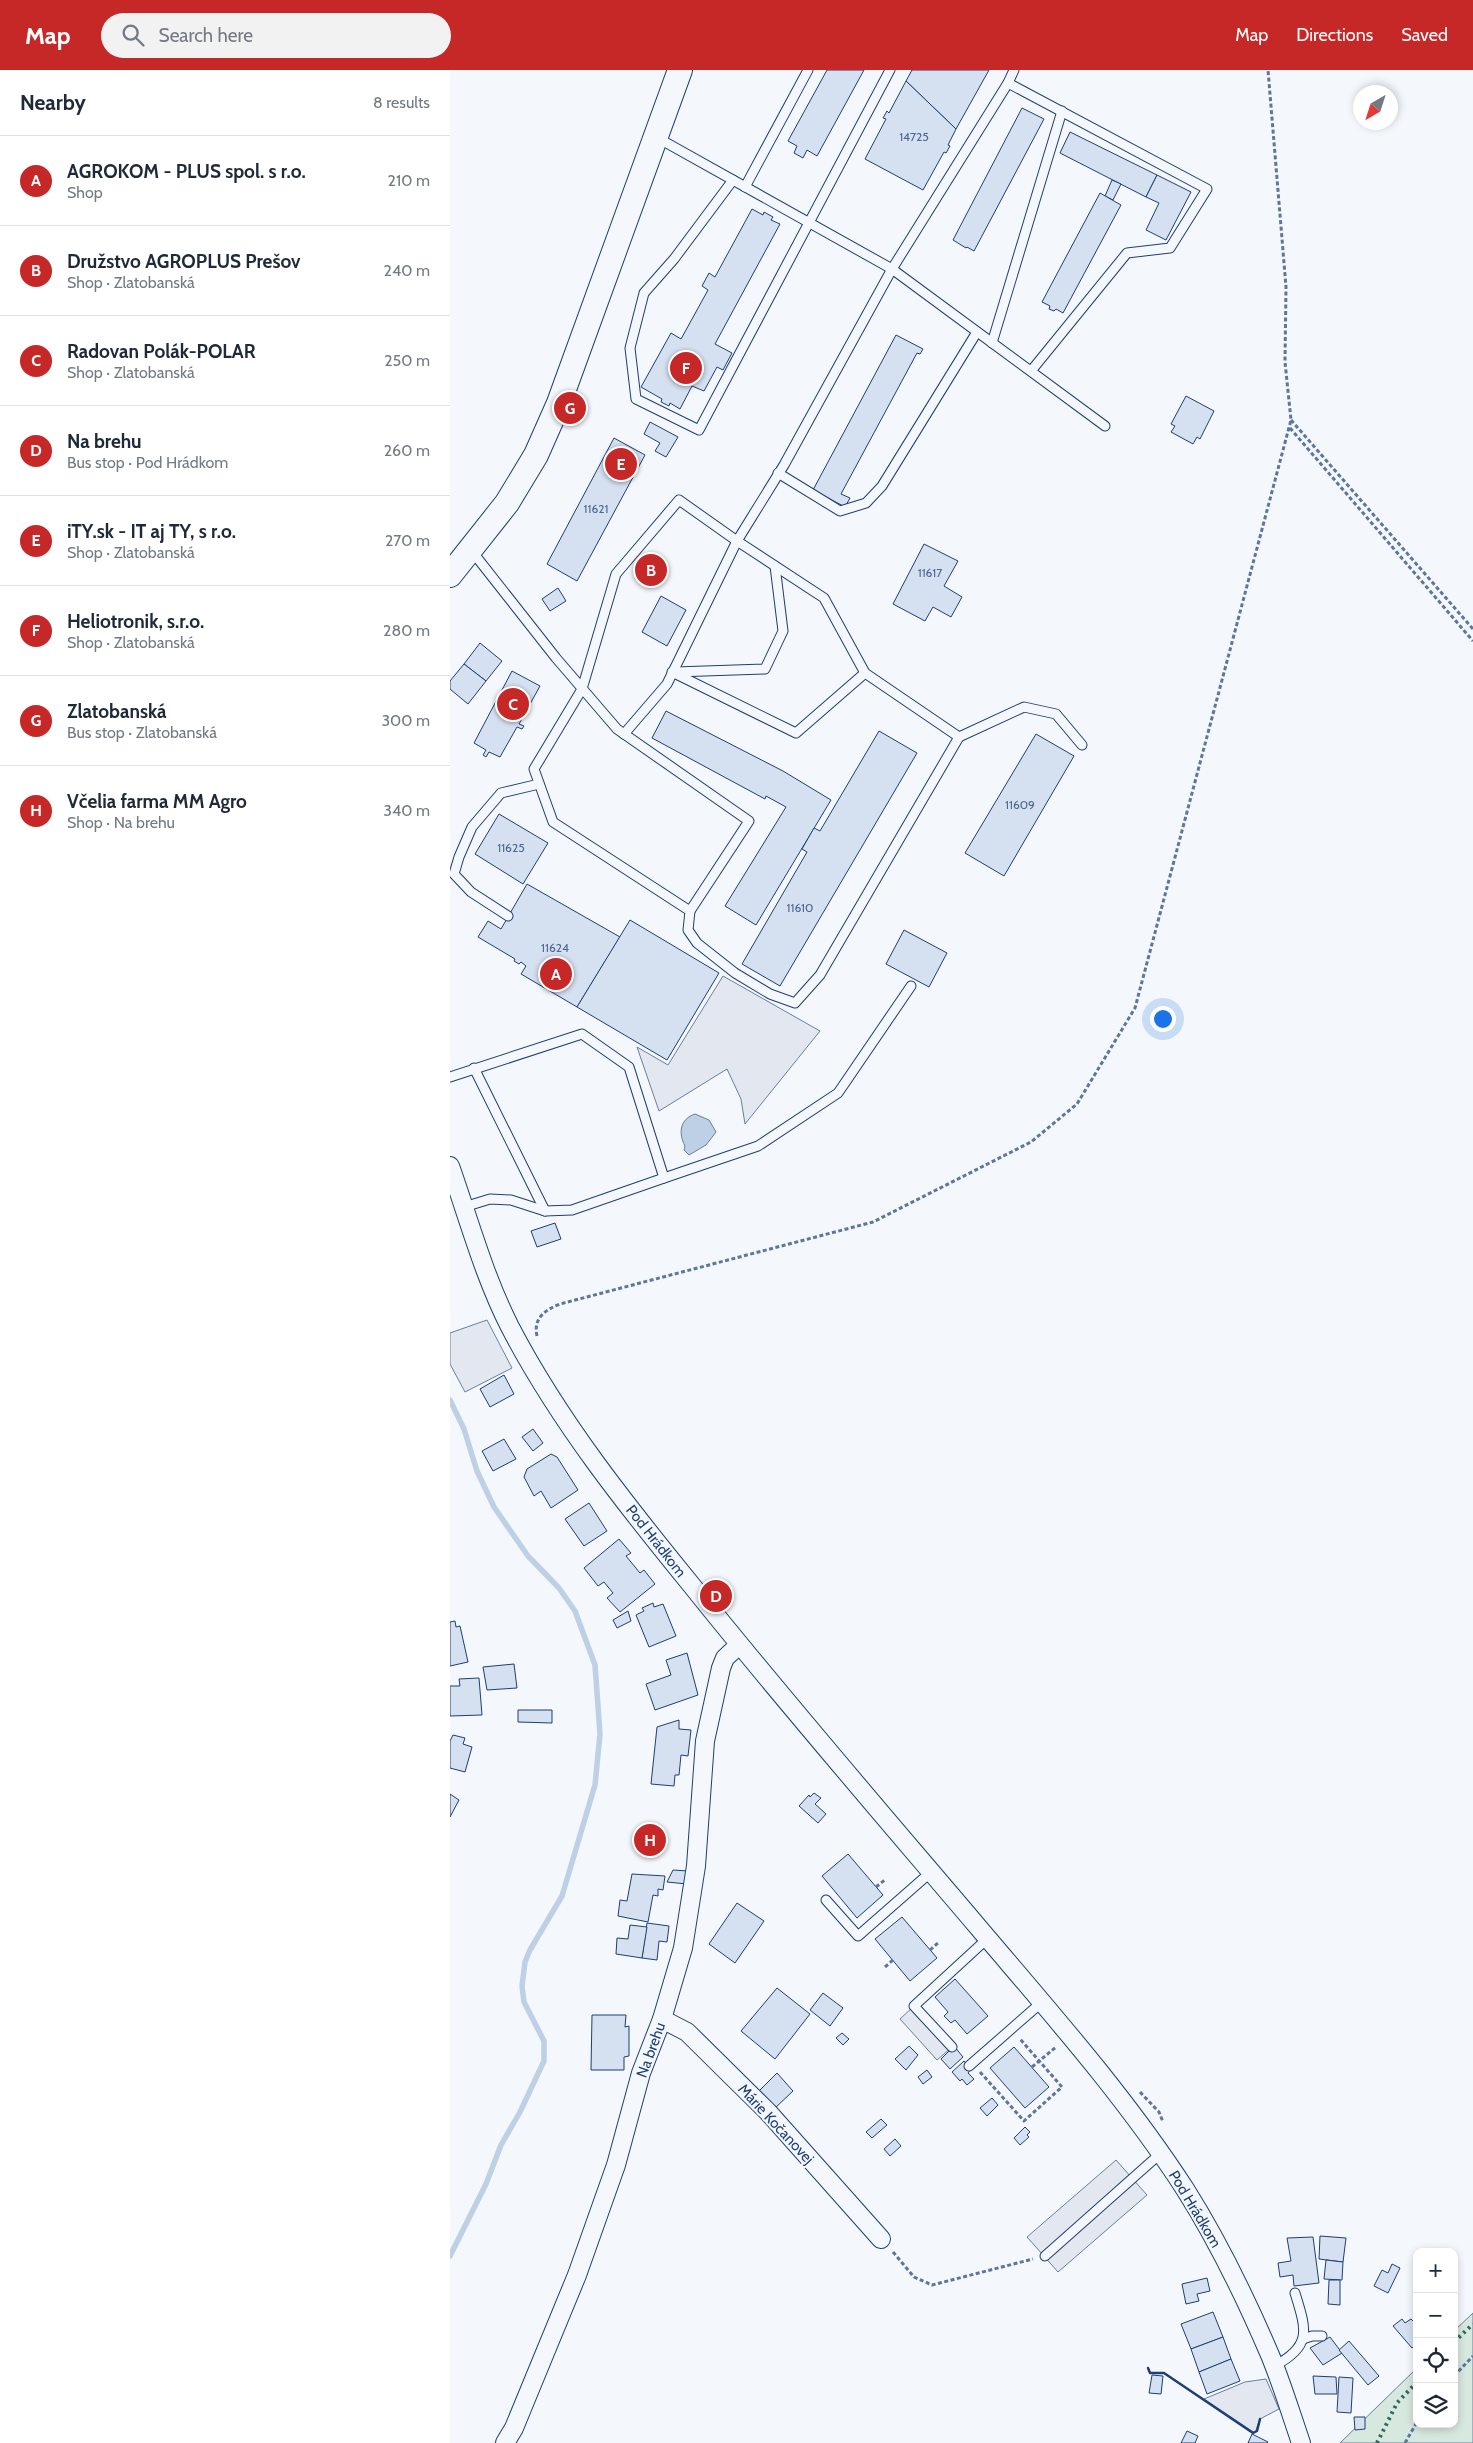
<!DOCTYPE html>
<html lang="en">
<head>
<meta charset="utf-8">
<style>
  body { margin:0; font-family:Cabin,sans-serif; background:#f2f2f3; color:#1f2937 }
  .controls { position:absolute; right:15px; bottom:15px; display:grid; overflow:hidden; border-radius:10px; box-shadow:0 2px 8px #0003 }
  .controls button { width:45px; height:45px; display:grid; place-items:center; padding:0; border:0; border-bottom:1px solid #e0e1e3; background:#fff; color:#1f2937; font:25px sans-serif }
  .compass { position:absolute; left:903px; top:15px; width:45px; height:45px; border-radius:50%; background:#fff; box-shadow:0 2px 8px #0003; rotate:219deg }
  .you { position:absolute; left:712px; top:948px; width:18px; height:18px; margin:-12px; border:4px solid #fff; border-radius:50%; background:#1a73e8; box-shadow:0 0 0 8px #1a73e833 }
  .badge { display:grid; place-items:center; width:32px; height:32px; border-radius:50%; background:#c62828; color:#fff; font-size:16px; font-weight:700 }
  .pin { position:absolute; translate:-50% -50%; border:2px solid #fff; box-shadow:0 1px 5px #0006 }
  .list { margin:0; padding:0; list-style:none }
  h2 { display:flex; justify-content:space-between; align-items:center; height:65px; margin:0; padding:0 20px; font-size:21px }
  h2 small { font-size:16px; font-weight:400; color:#747a83 }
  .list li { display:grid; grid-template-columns:32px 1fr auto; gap:15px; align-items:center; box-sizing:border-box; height:90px; padding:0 20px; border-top:1px solid #e0e1e3 }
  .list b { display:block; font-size:19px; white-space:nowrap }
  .list p { margin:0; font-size:16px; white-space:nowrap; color:#747a83 }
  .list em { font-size:16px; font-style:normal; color:#747a83 }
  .icon { flex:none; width:28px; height:28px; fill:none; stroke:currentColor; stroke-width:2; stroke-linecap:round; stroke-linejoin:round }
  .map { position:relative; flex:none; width:1023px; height:2373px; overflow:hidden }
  header { display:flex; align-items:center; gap:30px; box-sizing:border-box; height:70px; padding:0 25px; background:#c62828; color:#fff }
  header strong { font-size:24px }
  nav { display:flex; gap:28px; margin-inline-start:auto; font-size:18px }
  .search { width:350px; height:45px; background:#f2f2f3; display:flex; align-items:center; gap:12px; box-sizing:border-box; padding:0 18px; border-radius:28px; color:#747a83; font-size:19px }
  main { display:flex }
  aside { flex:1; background:#fff }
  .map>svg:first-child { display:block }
</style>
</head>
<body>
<header>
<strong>Map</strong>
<div class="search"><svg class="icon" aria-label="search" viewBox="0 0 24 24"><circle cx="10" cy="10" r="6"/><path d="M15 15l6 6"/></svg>Search here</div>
<nav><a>Map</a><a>Directions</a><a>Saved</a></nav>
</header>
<main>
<aside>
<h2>Nearby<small>8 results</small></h2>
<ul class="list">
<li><span class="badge">A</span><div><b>AGROKOM - PLUS spol. s r.o.</b><p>Shop</p></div><em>210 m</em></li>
<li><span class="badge">B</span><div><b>Družstvo AGROPLUS Prešov</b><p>Shop · Zlatobanská</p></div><em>240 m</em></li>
<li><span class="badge">C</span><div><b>Radovan Polák-POLAR</b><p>Shop · Zlatobanská</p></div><em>250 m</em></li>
<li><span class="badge">D</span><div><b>Na brehu</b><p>Bus stop · Pod Hrádkom</p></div><em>260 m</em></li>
<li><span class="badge">E</span><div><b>iTY.sk - IT aj TY, s r.o.</b><p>Shop · Zlatobanská</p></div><em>270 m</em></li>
<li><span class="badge">F</span><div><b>Heliotronik, s.r.o.</b><p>Shop · Zlatobanská</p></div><em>280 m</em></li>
<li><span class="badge">G</span><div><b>Zlatobanská</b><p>Bus stop · Zlatobanská</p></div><em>300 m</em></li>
<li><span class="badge">H</span><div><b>Včelia farma MM Agro</b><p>Shop · Na brehu</p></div><em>340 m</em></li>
</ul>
</aside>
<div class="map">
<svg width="1023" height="2373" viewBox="0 0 1023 2373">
  <rect width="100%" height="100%" fill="#f4f7fb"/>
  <path fill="#d7e8df" stroke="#687fa3" d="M1023 2243V2373H890L967 2298V2354H1004V2261Z"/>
  <g fill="#e3e8f0" stroke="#687fa3">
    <path d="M273 906 370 961 295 1054 291 1029 277 999 209 1041 187 977 218 995Z"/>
    <path d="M37 1250 62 1298 15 1322 0 1294V1263Z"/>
    <path d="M464 1936 502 1977 487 1990 450 1949Z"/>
    <path d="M666 2090 697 2125 608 2202 577 2167Z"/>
    <path d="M816 2309 829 2339 810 2349 805 2363 754 2329 795 2312Z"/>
  </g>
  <path fill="#bed0e5" stroke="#687fa3" d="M245 1044 259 1050 266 1062 256 1075 239 1085 234 1080 235 1076C228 1063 230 1049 245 1044Z"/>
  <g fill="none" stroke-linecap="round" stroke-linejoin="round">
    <path stroke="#bed0e5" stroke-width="5.5" d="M0 1330 14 1359 27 1401 44 1437 78 1486 109 1518 125 1541 145 1595 150 1664 145 1715 112 1826 80 1880 75 1892 72 1916 74 1932 94 1971V1991L70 2042 51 2075 36 2114 0 2186"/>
  </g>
  <g fill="#d5e0f0" stroke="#1d3f73">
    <path d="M377 0H414L367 86 357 80 353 88 344 83 347 76 338 71Z"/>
    <path d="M462 0H539L506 59 456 11Z"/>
    <path d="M456 11 506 59 498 75 500 76 496 83 494 82 473 120 415 89 436 49 433 48 437 41 439 43Z"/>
    <path d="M572 38 594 49 524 181 517 177 516 178 503 170Z"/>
    <path d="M620 62 707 105 696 127 610 83Z"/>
    <path d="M707 105 741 122 716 170 696 160 709 133 696 127Z"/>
    <path d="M662 110 671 114 663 130 655 126Z"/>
    <path d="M650 123 671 135 613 243 606 239 604 241 599 239 600 236 592 232Z"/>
    <path d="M302 139 313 145 314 142 323 147 321 150 330 154 265 274 282 283 273 300 267 297 254 321 242 316 230 339 220 333 219 336 211 332 212 329 191 317 221 263 231 269 258 220 252 216 259 203 265 207Z"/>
    <path d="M446 265 473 279 470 284 467 283 391 424 400 428 395 437 363 420Z"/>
    <path d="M736 326 764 341 750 369 747 367 743 374 721 362 725 356 721 354Z"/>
    <path d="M200 352 228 367 216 387 205 381 210 373 194 364Z"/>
    <path d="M164 368 195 385 127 511 97 494Z"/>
    <path d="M474 474 508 491 494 516 512 527 501 547 483 537 475 551 443 534Z"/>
    <path d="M108 518 116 531 100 541 92 529Z"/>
    <path d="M211 526 236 540 217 576 192 562Z"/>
    <path d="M30 573 52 591 36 611 14 594Z"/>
    <path d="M14 594 36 611 18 634 0 619V611Z"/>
    <path d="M62 601 90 616 69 654 74 656 72 659 67 657 50 687 39 682 36 687 33 685 36 680 24 673Z"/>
    <path d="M216 641 333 701 381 730 306 855 275 836 336 737 316 726 315 729 202 668Z"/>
    <path d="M429 661 467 683 330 916 292 894 357 782 352 779 364 758 370 761Z"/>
    <path d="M586 664 624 686 554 806 515 783Z"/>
    <path d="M49 744 98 773 73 814 25 784Z"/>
    <path d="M77 814 170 867 127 937 71 904 76 896 71 892 69 894 64 891 65 889 28 867 38 851 51 859Z"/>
    <path d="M180 850 269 903 217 990 127 937Z"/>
    <path d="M454 860 497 883 479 917 436 894Z"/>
    <path d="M105 1153 111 1169 87 1177 81 1161Z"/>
    <path d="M54 1305 64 1324 40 1337 30 1319Z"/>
    <path d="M83 1359 93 1373 83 1381 72 1367Z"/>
    <path d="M54 1369 66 1389 43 1401 32 1381Z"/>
    <path d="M101 1384 107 1387 128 1420 101 1438 91 1421 84 1426 74 1407 77 1399Z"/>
    <path d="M139 1433 157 1461 134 1476 115 1449Z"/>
    <path d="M169 1469 181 1483 176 1486 190 1503 194 1500 205 1514 170 1542 157 1528 163 1523 154 1512 148 1516 134 1498Z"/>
    <path d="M203 1533 204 1537 213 1534 226 1566 199 1577 186 1545 194 1541 192 1538Z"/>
    <path d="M178 1541 181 1551 167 1558 163 1550Z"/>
    <path d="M5 1551 6 1557 10 1556 18 1592 0 1596V1552Z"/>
    <path d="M237 1583 248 1625 205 1640 196 1614 221 1605 216 1590Z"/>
    <path d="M64 1594 67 1618 37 1620 33 1597Z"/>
    <path d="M29 1608 32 1645 0 1646V1616H10L9 1609Z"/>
    <path d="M68 1640H102V1653L68 1652Z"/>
    <path d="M229 1650V1659L241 1660 238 1686 231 1685 229 1705H225L224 1716 201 1714 207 1657Z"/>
    <path d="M3 1665 15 1668 13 1674 22 1677 15 1702 0 1698V1671Z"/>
    <path d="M364 1723 371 1728 365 1734 376 1744 368 1753 349 1736 359 1725 360 1727Z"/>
    <path d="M0 1724 9 1730 0 1747Z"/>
    <path d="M398 1784 433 1825 407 1848 372 1806Z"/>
    <path d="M223 1800 238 1801 237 1814 217 1812Z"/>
    <path d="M182 1804 215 1806 213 1820 208 1819V1826L203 1825 198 1852 168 1846 170 1830 177 1831Z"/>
    <path d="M287 1833 314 1851 285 1893 259 1874Z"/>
    <path d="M452 1847 487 1888 460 1911 425 1869Z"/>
    <path d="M197 1853 219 1856 217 1872 209 1871 207 1890 192 1888Z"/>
    <path d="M180 1855 197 1857 192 1888 166 1884 167 1868 178 1869Z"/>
    <path d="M505 1909 538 1946 517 1964 505 1950 501 1953 494 1946 498 1942 485 1927Z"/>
    <path d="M327 1918 360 1944 325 1989 291 1961Z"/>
    <path d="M373 1923 393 1938 380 1956 360 1940Z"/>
    <path d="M142 1945H176L175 1957 179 1956V1986L174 1987V2000H141Z"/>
    <path d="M392 1963 399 1969 393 1975 386 1968Z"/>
    <path d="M459 1976 468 1985 456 2000 445 1989Z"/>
    <path d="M504 1976 513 1987 500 1999 491 1989Z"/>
    <path d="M564 1977 599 2017 575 2038 540 1998Z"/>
    <path d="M514 1991 521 1999 518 2003 524 2009 517 2015 512 2009 510 2011 502 2002Z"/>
    <path d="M477 2000 482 2007 473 2014 468 2007Z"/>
    <path d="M327 2003 343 2021 324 2039 308 2022Z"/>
    <path d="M542 2028 548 2035 537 2046 530 2038Z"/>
    <path d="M431 2049 437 2055 422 2068 416 2062Z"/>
    <path d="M575 2057 580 2062 577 2065 579 2067 570 2075 564 2068Z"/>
    <path d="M445 2069 451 2076 440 2086 434 2079Z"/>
    <path d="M870 2166 896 2168 893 2192 869 2189Z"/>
    <path d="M863 2167 869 2213 844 2216 843 2205 830 2207 828 2193 841 2191 837 2168Z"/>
    <path d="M876 2190 893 2192 892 2210 874 2209Z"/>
    <path d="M942 2194 950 2198 938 2223 924 2216 932 2200 938 2203Z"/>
    <path d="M757 2208 760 2221 747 2224 749 2231 736 2234 732 2214Z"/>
    <path d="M879 2210H890V2235L878 2234Z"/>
    <path d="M763 2242 773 2267 741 2279 731 2254Z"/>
    <path d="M952 2249 955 2253 961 2249 965 2253 967 2252V2273L962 2278 943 2256Z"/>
    <path d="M773 2267 781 2289 749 2302 741 2279Z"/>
    <path d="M880 2267 892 2283 873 2295 860 2278Z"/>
    <path d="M899 2271 929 2306 918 2315 889 2280Z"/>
    <path d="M781 2289 790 2311 757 2324 749 2302Z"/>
    <path d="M702 2305 713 2306 711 2324 699 2323Z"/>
    <path d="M863 2306 886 2307 887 2324H865Z"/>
    <path d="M889 2307 903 2308 901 2343 887 2342Z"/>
    <path d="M904 2347H915V2359L905 2360Z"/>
    <path d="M737 2361 748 2366 745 2373H731Z"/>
    <path d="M802 2364 818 2372 817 2373H798Z"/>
  </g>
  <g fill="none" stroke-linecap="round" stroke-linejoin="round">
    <defs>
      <g id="lane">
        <path d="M558 13 757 119 720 178 677 183 581 301"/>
        <path d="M206 67 442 199 558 13 564 0"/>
        <path d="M283 110 224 189 194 223 180 278 186 329 249 360 440 0"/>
        <path d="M295 117 358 0"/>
        <path d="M542 273 612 41"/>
        <path d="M328 403 390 441 416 433 432 416 527 262"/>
        <path d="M21 480 106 588 167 659 299 751 240 841 103 752 84 699 132 619 166 504 229 430 287 471 334 395 442 199 655 356"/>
        <path d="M222 602 346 663 415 603"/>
        <path d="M225 602 315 599 333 561 325 496"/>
        <path d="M174 664 217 614 287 471 374 528 415 603 509 667 370 905 345 933 320 924 285 903 247 873 238 860 240 841"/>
        <path d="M509 667 574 637 606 644 632 675"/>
        <path d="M58 846 21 822 4 804 9 787 22 757 51 723 89 714"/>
        <path d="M24 998 95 1141"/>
        <path d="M0 1007 132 964 179 997 214 1108 122 1140 95 1141 61 1130 40 1129 14 1137"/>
        <path d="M214 1108 308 1076 388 1023 461 916"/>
        <path d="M376 1830 408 1866 481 1802"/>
        <path d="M502 1977 464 1936 538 1868"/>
        <path d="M519 1996 592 1932"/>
        <path d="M595 2186 711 2083"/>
        <path d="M853 2269 862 2266H872"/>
        <path d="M824 2296C863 2276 856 2259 845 2223"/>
      </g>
      <g id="street">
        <path d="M0 1096C19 1150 34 1206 60 1257 109 1351 176 1435 243 1517 335 1632 432 1744 528 1857 600 1942 674 2025 735 2119 768 2171 796 2229 820 2285 832 2314 841 2344 851 2373"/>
        <path d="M212 1949 237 1962 318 2042 431 2169"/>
        <path d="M55 2373 64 2358 127 2205 166 2095 191 2003 212 1949 233 1878 246 1796 255 1671 271 1598 275 1588 289 1575"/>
      </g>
      <path id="secondary" d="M0 505 57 433 86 385 109 333 230 0"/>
    </defs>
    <use href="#lane" stroke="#1d3f73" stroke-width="11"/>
    <use href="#street" stroke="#1d3f73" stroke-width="20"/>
    <use href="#secondary" stroke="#1d3f73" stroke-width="26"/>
    <g stroke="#5e769c" stroke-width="3" stroke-dasharray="4 2.5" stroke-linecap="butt">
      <path d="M841 350 1023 559"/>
      <path d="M840 358 1023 571"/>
      <path d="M87 1266C83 1248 95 1240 110 1234L423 1152 581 1072 627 1034 685 938 841 350 835 292 836 217 818 0"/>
      <path d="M426 1817 436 1809"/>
      <path d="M480 1880 489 1872"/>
      <path d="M435 1897 443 1890"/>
      <path d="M582 1997 606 1977"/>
      <path d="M530 2002 574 2051 612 2017 570 1969"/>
      <path d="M690 2022 709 2042 713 2052"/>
      <path d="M443 2182 464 2207 482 2215 583 2189"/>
      <path d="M1004 2306 1023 2286"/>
      <path d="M955 2373 967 2352"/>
    </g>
    <use href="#lane" stroke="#f4f7fb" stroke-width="9"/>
    <use href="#street" stroke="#f4f7fb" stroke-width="18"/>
    <use href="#secondary" stroke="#f4f7fb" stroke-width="24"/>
    <g stroke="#2c6c60" stroke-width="4" stroke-dasharray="2.5 4" stroke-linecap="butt">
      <path d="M1004 2272 1023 2254"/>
      <path d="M927 2373 947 2333 967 2312"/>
    </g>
    <path stroke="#1d3f73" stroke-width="2.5" d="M698 2298 700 2303H714L803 2363 807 2361 810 2349"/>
  </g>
  <g text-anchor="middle" stroke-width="4" stroke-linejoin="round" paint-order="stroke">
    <g font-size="12" fill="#4b6792">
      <text x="464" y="71">14725</text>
      <text x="146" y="443">11621</text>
      <text x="480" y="507">11617</text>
      <text x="570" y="739">11609</text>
      <text x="61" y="782">11625</text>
      <text x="350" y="842">11610</text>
      <text x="105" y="882">11624</text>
    </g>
    <g font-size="15" fill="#1d3f73" stroke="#f4f7fb">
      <text transform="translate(206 1471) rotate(52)" y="5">Pod Hrádkom</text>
      <text transform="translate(201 1980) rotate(-70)" y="5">Na brehu</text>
      <text transform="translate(326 2054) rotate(47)" y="5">Márie Kočanovej</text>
      <text transform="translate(745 2139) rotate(59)" y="5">Pod Hrádkom</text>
    </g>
  </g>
</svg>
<div class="controls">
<button>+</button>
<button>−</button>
<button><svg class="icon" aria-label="locate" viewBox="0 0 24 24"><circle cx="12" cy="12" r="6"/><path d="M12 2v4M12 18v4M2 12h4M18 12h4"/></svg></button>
<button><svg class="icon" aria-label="layers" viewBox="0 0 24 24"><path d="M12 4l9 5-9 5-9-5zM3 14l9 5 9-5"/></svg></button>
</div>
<svg class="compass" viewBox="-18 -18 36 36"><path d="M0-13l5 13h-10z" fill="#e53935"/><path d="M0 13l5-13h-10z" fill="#747a83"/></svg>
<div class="you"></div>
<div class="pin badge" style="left:106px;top:904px">A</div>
<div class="pin badge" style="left:201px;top:500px">B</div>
<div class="pin badge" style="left:63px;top:634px">C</div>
<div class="pin badge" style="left:266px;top:1526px">D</div>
<div class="pin badge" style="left:171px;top:394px">E</div>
<div class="pin badge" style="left:236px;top:298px">F</div>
<div class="pin badge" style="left:120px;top:338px">G</div>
<div class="pin badge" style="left:200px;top:1770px">H</div>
</div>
</main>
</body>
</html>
